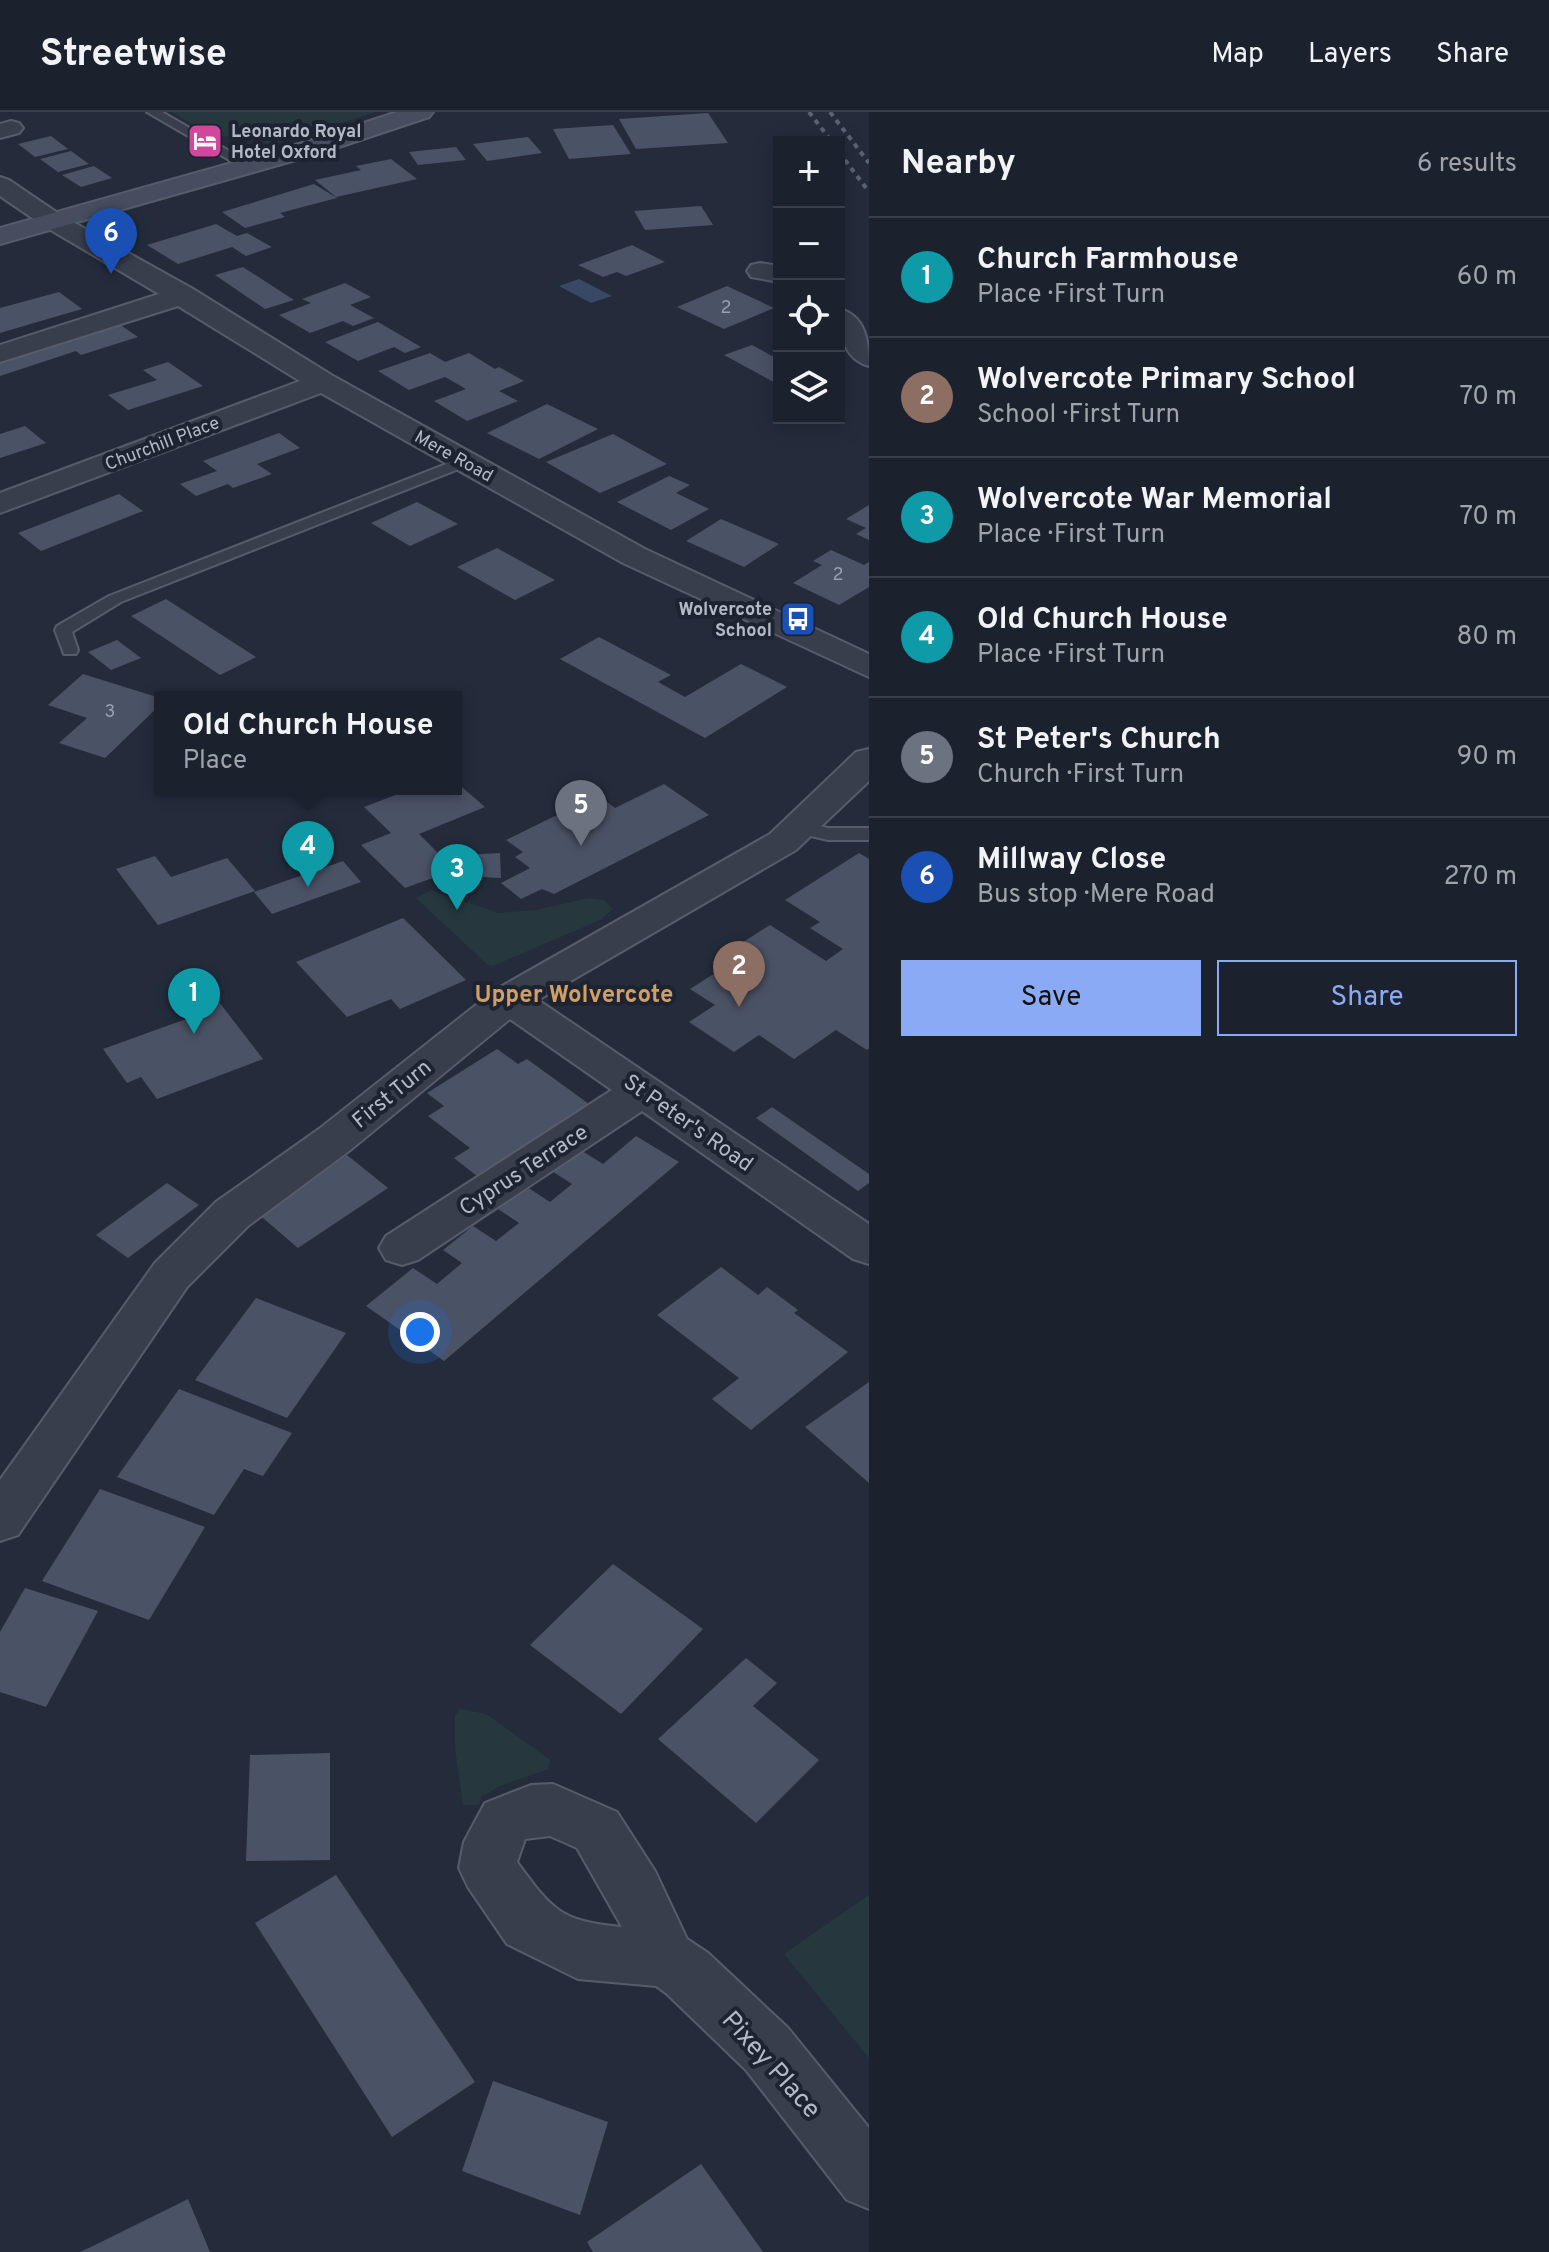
<!DOCTYPE html>
<html lang="en">
<head>
<meta charset="utf-8">
<style>
  body { margin:0; font-family:Overpass,sans-serif; background:#282e39; color:#f1f3f6 }
  .controls { position:absolute; right:24px; top:24px; display:grid; overflow:hidden; border-radius:0px; box-shadow:0 4px 20px #0003 }
  .controls button { width:72px; height:72px; display:grid; place-items:center; padding:0; border:0; border-bottom:2px solid #393e49; background:#1b212d; color:#f1f3f6; font:40px sans-serif }
  .you { position:absolute; left:420px; top:1220px; width:28px; height:28px; margin:-20px; border:6px solid #fff; border-radius:50%; background:#1a73e8; box-shadow:0 0 0 12px #1a73e833 }
  .badge { display:grid; place-items:center; width:52px; height:52px; border-radius:50%; background:#8baaf5; color:#fff; font-size:26px; font-weight:700 }
  .pin { position:absolute; translate:-50% -66px; filter:drop-shadow(0 2px 4px #0008) }
  .pin::after { content:''; position:absolute; top:42px; width:28px; height:24px; background:inherit; clip-path:polygon(0 0,100% 0,50% 100%) }
  .popup { position:absolute; left:154px; top:579px; width:308px; height:104px; box-sizing:border-box; display:grid; place-content:center; border-radius:0px; background:#1b212d; filter:drop-shadow(0 2px 6px #0005); font-size:26px; white-space:nowrap; color:#a0a3aa }
  .popup b { font-size:30px; color:#f1f3f6 }
  .popup::after { content:''; position:absolute; left:50%; top:100%; margin-left:-16px; border:16px solid transparent; border-top-color:#1b212d }
  .list { margin:0; padding:0; list-style:none }
  h2 { display:flex; justify-content:space-between; align-items:center; height:104px; margin:0; padding:0 32px; font-size:34px }
  h2 small { font-size:26px; font-weight:400; color:#a0a3aa }
  .list li { display:grid; grid-template-columns:52px 1fr auto; gap:24px; align-items:center; box-sizing:border-box; height:120px; padding:0 32px; border-top:2px solid #393e49 }
  .list b { display:block; font-size:30px; white-space:nowrap }
  .list p { margin:0; font-size:26px; white-space:nowrap; color:#a0a3aa }
  .list em { font-size:26px; font-style:normal; color:#a0a3aa }
  .actions { display:flex; gap:16px; padding:24px 32px }
  .actions a { flex:1; padding:18px 0; border:2px solid #8baaf5; border-radius:0px; text-align:center; font-size:28px; color:#8baaf5 }
  .actions .main { background:#8baaf5; color:#111 }
  .icon { flex:none; width:44px; height:44px; fill:none; stroke:currentColor; stroke-width:2; stroke-linecap:round; stroke-linejoin:round }
  .map { position:relative; flex:none; width:869px; height:2140px; overflow:hidden }
  header { display:flex; align-items:center; gap:48px; box-sizing:border-box; height:112px; padding:0 40px; background:#1b212d; border-bottom:2px solid #393e49 }
  header strong { font-size:38px }
  nav { display:flex; gap:44px; margin-inline-start:auto; font-size:28px }
  main { display:flex }
  aside { flex:1; background:#1b212d }
  .map>svg:first-child { display:block }
</style>
</head>
<body>
<header>
<strong>Streetwise</strong>
<nav><a>Map</a><a>Layers</a><a>Share</a></nav>
</header>
<main>
<div class="map">
<svg width="869" height="2140" viewBox="0 0 869 2140">
  <rect width="100%" height="100%" fill="#242c3c"/>
  <g fill="#26383d">
    <path d="M171 0H376L271 33 239 21 218 26Z"/>
    <path d="M431 778 498 801 536 798 589 786 604 788 613 797 600 808 493 854 488 853 416 786Z"/>
    <path d="M461 1597 486 1602 550 1648 548 1657 500 1674 481 1685 479 1693H463L455 1636V1603Z"/>
    <path d="M869 1783V1946L784 1842Z"/>
  </g>
  <path fill="#394864" d="M579 167 612 184 591 191 559 174Z"/>
  <g fill="#4a5265">
    <path d="M708 1 728 31 636 37 619 7Z"/>
    <path d="M613 13 631 42 569 47 553 17Z"/>
    <path d="M51 24 68 37 35 45 18 32Z"/>
    <path d="M528 25 542 41 487 49 473 32Z"/>
    <path d="M456 35 466 48 418 53 409 40Z"/>
    <path d="M71 39 89 52 58 60 40 47Z"/>
    <path d="M391 47 417 67 336 85 315 68 361 58 356 54Z"/>
    <path d="M94 54 112 66 81 75 62 63Z"/>
    <path d="M314 72 337 86 280 101 285 105 245 116 222 100Z"/>
    <path d="M701 94 713 113 645 118 634 99Z"/>
    <path d="M216 112 237 124 247 121 272 135 246 144 232 135 178 152 147 133Z"/>
    <path d="M632 133 665 150 626 164 617 160 603 165 578 153Z"/>
    <path d="M243 155 294 188 265 197 215 163Z"/>
    <path d="M345 171 371 185 350 193 374 206 353 214 343 209 310 221 279 203 311 191 302 187Z"/>
    <path d="M727 174 774 196 724 217 677 195Z"/>
    <path d="M59 180 82 197 0 221V196Z"/>
    <path d="M378 210 421 235 405 241 394 235 358 249 325 230Z"/>
    <path d="M119 212 138 225 81 243 76 239 0 264V250Z"/>
    <path d="M752 233 772 244 779 241V273L724 243Z"/>
    <path d="M430 241 445 250 469 241 495 257 499 255 524 269 499 279 518 289 467 309 434 289 466 277 445 265 409 278 378 259Z"/>
    <path d="M168 250 203 274 128 298 108 283 157 268 143 258Z"/>
    <path d="M547 292 598 317 539 347 487 321Z"/>
    <path d="M25 314 46 331 0 346V322Z"/>
    <path d="M279 321 300 336 257 352 272 362 233 376 228 372 196 384 180 372 217 359 203 349Z"/>
    <path d="M613 322 667 352 600 381 546 350Z"/>
    <path d="M669 364 690 373 676 381 709 397 671 418 617 390Z"/>
    <path d="M119 382 143 399 41 439 18 421Z"/>
    <path d="M417 390 458 412 410 434 371 411Z"/>
    <path d="M869 393V428L856 422 866 416 846 407Z"/>
    <path d="M721 407 779 432 744 455 686 429Z"/>
    <path d="M497 436 555 468 515 488 457 455Z"/>
    <path d="M831 438 864 453 869 450V475L839 493 793 471 822 453 813 449Z"/>
    <path d="M166 487 256 545 220 563 131 504Z"/>
    <path d="M599 525 671 563 658 570 685 585 741 552 787 575 705 626 560 547Z"/>
    <path d="M117 528 141 546 111 558 88 540Z"/>
    <path d="M83 562 160 586V593L105 646 59 631 87 606 48 593Z"/>
    <path d="M456 670 485 695 419 722 441 744 500 741 501 766 441 763 405 776 361 733 391 721 364 695 411 677H456Z"/>
    <path d="M664 672 709 703 554 782 542 777 521 787 501 771 530 756 515 745 523 740 506 728 598 683 615 696Z"/>
    <path d="M859 741 869 747V936L867 938 836 918 794 947 759 923 734 940 689 910 715 893 690 877 734 849 743 854 756 845 737 834 770 813 826 849 843 837 810 816 820 810 785 788Z"/>
    <path d="M155 744 171 765 227 746 255 779 158 813 116 757Z"/>
    <path d="M343 749 361 770 272 802 254 780Z"/>
    <path d="M403 806 466 868 400 897 391 887 347 905 296 850Z"/>
    <path d="M206 873 263 947 157 987 141 965 127 971 103 937 186 907 170 886Z"/>
    <path d="M497 937 518 952 527 947 600 1000 552 1032 540 1023 477 1064 454 1046 470 1036 428 1004 444 994 427 981Z"/>
    <path d="M772 995 869 1062V1071L858 1079 756 1006Z"/>
    <path d="M636 1024 679 1050 444 1249 366 1194 413 1156 437 1172 462 1151 443 1138 473 1114 496 1129 519 1111 498 1097 527 1075 550 1090 572 1072 552 1059 579 1037 603 1052Z"/>
    <path d="M347 1043 388 1076 298 1136 257 1101Z"/>
    <path d="M167 1071 199 1093 128 1146 96 1123Z"/>
    <path d="M721 1155 758 1183 767 1175 798 1198 794 1201 848 1240 751 1318 712 1287 739 1266 657 1203Z"/>
    <path d="M256 1186 346 1221 287 1306 195 1268Z"/>
    <path d="M869 1270V1371L805 1315Z"/>
    <path d="M179 1277 292 1321 263 1364 244 1357 214 1403 117 1365Z"/>
    <path d="M100 1377 205 1415 149 1508 42 1469Z"/>
    <path d="M613 1452 703 1517 621 1602 530 1533Z"/>
    <path d="M25 1476 98 1499 46 1595 0 1580V1520Z"/>
    <path d="M746 1546 777 1571 753 1594 819 1648 756 1711 658 1627Z"/>
    <path d="M330 1641V1748L246 1749 250 1643Z"/>
    <path d="M336 1763 475 1970 392 2025 255 1811Z"/>
    <path d="M493 1969 608 2010 580 2103 462 2059Z"/>
    <path d="M701 2052 763 2140H593L587 2130Z"/>
    <path d="M188 2087 210 2140H80L97 2132Z"/>
  </g>
  <g fill="none" stroke-linecap="round" stroke-linejoin="round">
    <defs>
      <g id="lane">
        <path d="M147 0H162L253 53 243 56Z"/>
        <path d="M464 345 472 350 469 353 121 490 72 520 78 538 76 542H64L55 518 57 514 109 484Z"/>
        <path d="M801 710 828 716H869V728H828L794 720 792 716Z"/>
      </g>
      <g id="street">
        <path d="M11 9 19 11 23 16 19 21 0 26V12Z"/>
        <path d="M0 65 9 68 62 104 193 177 333 264 645 437 869 542V565L623 451 321 281 0 401V381L300 269 178 194 0 250V233L159 182 44 114 0 84Z"/>
        <path d="M760 151 779 154V170L751 165 747 159 751 153Z"/>
        <path d="M839 197C866 203 869 231 869 254 843 247 839 220 839 197Z"/>
        <path d="M869 637V669L796 738 538 888 869 1112V1152L853 1147 642 999 418 1148 402 1153 386 1148 379 1136 386 1124 612 978 510 907 349 1039 248 1114 187 1175 18 1423 0 1429V1368L155 1151 216 1090 319 1017 495 878 770 722 856 640Z"/>
        <path d="M553 1672 617 1700 655 1759 687 1827 708 1841 788 1916 869 2016V2097L847 2088 746 1958 666 1881 656 1874 578 1867 507 1832 468 1775 459 1756 464 1730 485 1691 531 1673ZM550 1724 577 1736 622 1815C560 1809 553 1799 517 1750L525 1727Z"/>
      </g>
      <path id="secondary" d="M397 0H433L429 5 324 40 0 132V116L306 30Z"/>
    </defs>
    <use href="#lane" stroke="#565c6a" stroke-width="4"/>
    <use href="#street" stroke="#565c6a" stroke-width="4"/>
    <use href="#secondary" stroke="#565c6a" stroke-width="4"/>
    <use href="#lane" fill="#383e4c" fill-rule="evenodd"/>
    <use href="#street" fill="#383e4c" fill-rule="evenodd"/>
    <use href="#secondary" fill="#464d5f" fill-rule="evenodd"/>
    <g stroke="#5a6273" stroke-width="4" stroke-dasharray="5 5" stroke-linecap="butt">
      <path d="M809 0 832 30"/>
      <path d="M830 0 869 51"/>
      <path d="M839 40 869 80"/>
    </g>
  </g>
  <defs>
    <symbol id="hotel-square" viewBox="-11 -11 22 22"><rect x="-9" y="-9" width="18" height="18" rx="4" fill="#d1479c" stroke="#1d2331"/><path d="M-6-4.5h1.5V1H6V5H4.5V3h-9V5H-6ZM-4 0a1.8 1.8 0 1 1 3.6 0ZM.5 0V-2.5h3Q6-2.5 6 0Z" fill="#fff"/></symbol>
    <symbol id="bus-square" viewBox="-11 -11 22 22"><rect x="-9" y="-9" width="18" height="18" rx="4" fill="#1a4fb4" stroke="#1d2331"/><path d="M-5-6H5V4H4V6H2V4H-2V6H-4V4H-5ZM-3.5-4V0h7V-4ZM-3.5 1.2v1.5H-2V1.2ZM2 1.2v1.5H3.5V1.2Z" fill="#fff"/></symbol>
  </defs>
  <g fill-rule="evenodd">
    <use href="#hotel-square" x="185" y="9" width="40" height="40"/>
    <use href="#bus-square" x="778" y="487" width="40" height="40"/>
  </g>
  <g text-anchor="middle" stroke-width="8" stroke-linejoin="round" paint-order="stroke">
    <g font-size="18" font-weight="bold" fill="#b3b9c7" stroke="#1d2331" text-anchor="start">
      <text x="231" y="25">Leonardo Royal<tspan x="231" dy="21">Hotel Oxford</tspan></text>
      <text x="772" y="503" text-anchor="end">Wolvercote<tspan x="772" dy="21">School</tspan></text>
    </g>
    <g font-size="18" fill="#999fae">
      <text x="726" y="201">2</text>
      <text x="838" y="468">2</text>
      <text x="110" y="605">3</text>
    </g>
    <g font-size="18" fill="#b3b9c7" stroke="#1d2331">
      <text transform="translate(162 331) rotate(-21)" y="6">Churchill Place</text>
      <text transform="translate(454 344) rotate(29)" y="6">Mere Road</text>
    </g>
    <g font-size="22" fill="#b3b9c7" stroke="#1d2331">
      <text transform="translate(391 981) rotate(-39)" y="8">First Turn</text>
      <text transform="translate(689 1010) rotate(35)" y="8">St Peter's Road</text>
      <text transform="translate(523 1057) rotate(-33)" y="8">Cyprus Terrace</text>
    </g>
    <g font-size="24" font-weight="bold" fill="#d19e65" stroke="#1d2331">
      <text x="574" y="890">Upper Wolvercote</text>
    </g>
    <g font-size="26" fill="#b3b9c7" stroke="#1d2331">
      <text transform="translate(772 1952) rotate(48)" y="9">Pixey Place</text>
    </g>
  </g>
</svg>
<div class="controls">
<button>+</button>
<button>−</button>
<button><svg class="icon" aria-label="locate" viewBox="0 0 24 24"><circle cx="12" cy="12" r="6"/><path d="M12 2v4M12 18v4M2 12h4M18 12h4"/></svg></button>
<button><svg class="icon" aria-label="layers" viewBox="0 0 24 24"><path d="M12 4l9 5-9 5-9-5zM3 14l9 5 9-5"/></svg></button>
</div>
<div class="you"></div>
<div class="pin badge" style="left:194px;top:922px;background:#0f9aa8">1</div>
<div class="pin badge" style="left:739px;top:895px;background:#8d6e63">2</div>
<div class="pin badge" style="left:457px;top:798px;background:#0f9aa8">3</div>
<div class="pin badge" style="left:308px;top:775px;background:#0f9aa8">4</div>
<div class="popup"><b>Old Church House</b>Place</div>
<div class="pin badge" style="left:581px;top:734px;background:#6b7280">5</div>
<div class="pin badge" style="left:111px;top:162px;background:#1a4fb4">6</div>
</div>
<aside>
<h2>Nearby<small>6 results</small></h2>
<ul class="list">
<li><span class="badge" style="background:#0f9aa8">1</span><div><b>Church Farmhouse</b><p>Place · First Turn</p></div><em>60 m</em></li>
<li><span class="badge" style="background:#8d6e63">2</span><div><b>Wolvercote Primary School</b><p>School · First Turn</p></div><em>70 m</em></li>
<li><span class="badge" style="background:#0f9aa8">3</span><div><b>Wolvercote War Memorial</b><p>Place · First Turn</p></div><em>70 m</em></li>
<li><span class="badge" style="background:#0f9aa8">4</span><div><b>Old Church House</b><p>Place · First Turn</p></div><em>80 m</em></li>
<li><span class="badge" style="background:#6b7280">5</span><div><b>St Peter's Church</b><p>Church · First Turn</p></div><em>90 m</em></li>
<li><span class="badge" style="background:#1a4fb4">6</span><div><b>Millway Close</b><p>Bus stop · Mere Road</p></div><em>270 m</em></li>
</ul>
<div class="actions"><a class="main">Save</a><a>Share</a></div>
</aside>
</main>
</body>
</html>
